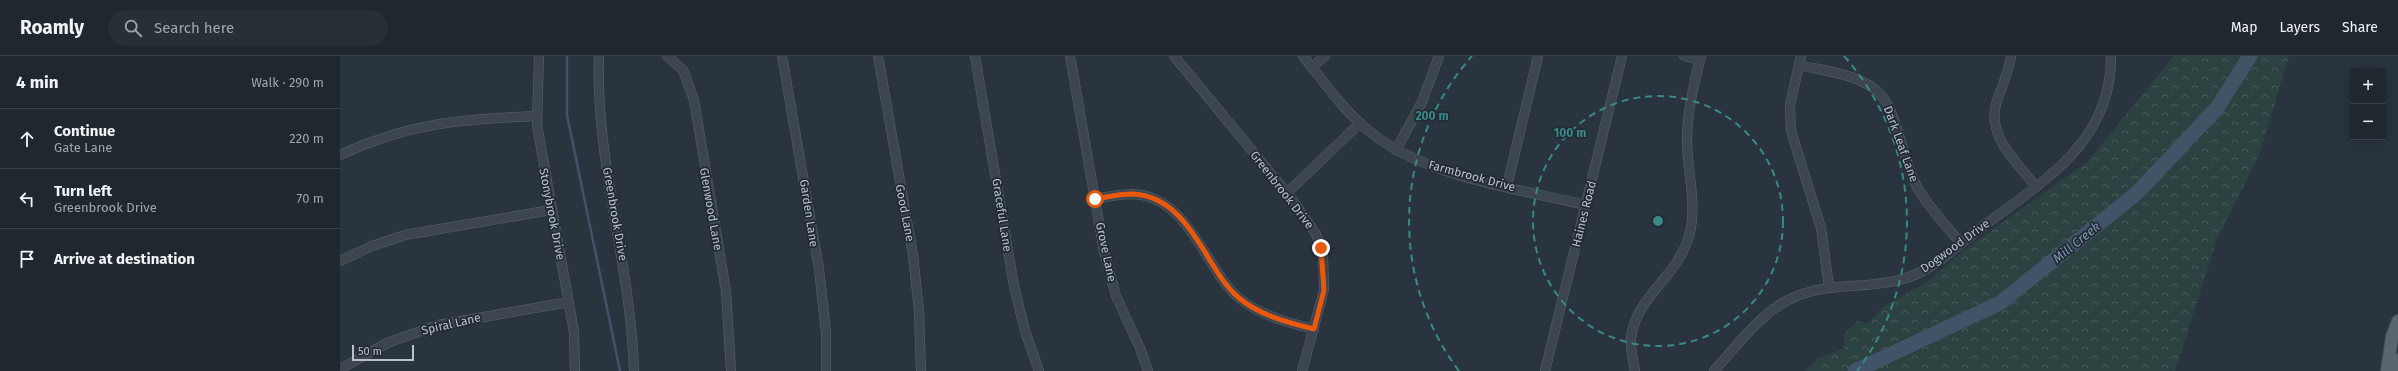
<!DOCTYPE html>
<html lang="en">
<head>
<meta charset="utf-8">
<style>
  body { margin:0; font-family:"Fira Sans",sans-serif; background:#272f37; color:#f1f3f6 }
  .controls { position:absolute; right:12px; top:12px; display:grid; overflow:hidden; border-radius:0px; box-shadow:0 2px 10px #0003 }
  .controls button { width:36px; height:36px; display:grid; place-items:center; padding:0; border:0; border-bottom:1px solid #3c444b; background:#1f272f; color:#f1f3f6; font:20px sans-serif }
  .scale { position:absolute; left:12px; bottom:10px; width:62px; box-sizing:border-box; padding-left:4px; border:2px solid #bac1ca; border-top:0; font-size:11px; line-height:14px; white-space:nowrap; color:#bac1ca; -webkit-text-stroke:3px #222b35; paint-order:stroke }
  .stop { position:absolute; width:12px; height:12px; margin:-9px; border:3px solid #ea580c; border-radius:50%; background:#fff }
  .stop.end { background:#ea580c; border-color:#fff; box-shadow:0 1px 4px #0008 }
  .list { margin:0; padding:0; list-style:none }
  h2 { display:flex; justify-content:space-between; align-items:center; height:52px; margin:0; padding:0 16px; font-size:17px }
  h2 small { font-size:13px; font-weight:400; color:#a1a5aa }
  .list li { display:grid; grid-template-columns:26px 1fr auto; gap:12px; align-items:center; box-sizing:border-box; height:60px; padding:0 16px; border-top:1px solid #3c444b }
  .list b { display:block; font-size:15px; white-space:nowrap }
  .list p { margin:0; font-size:13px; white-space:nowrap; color:#a1a5aa }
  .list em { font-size:13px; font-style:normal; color:#a1a5aa }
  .icon { flex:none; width:22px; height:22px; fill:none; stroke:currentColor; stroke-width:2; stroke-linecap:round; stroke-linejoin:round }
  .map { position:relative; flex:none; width:2058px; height:315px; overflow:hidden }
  header { display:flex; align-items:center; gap:24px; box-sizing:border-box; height:56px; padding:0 20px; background:#1f272f; border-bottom:1px solid #3c444b }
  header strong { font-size:19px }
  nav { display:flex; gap:22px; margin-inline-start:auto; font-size:14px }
  .search { width:280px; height:36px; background:#272f37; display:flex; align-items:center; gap:10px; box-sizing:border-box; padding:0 14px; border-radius:22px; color:#a1a5aa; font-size:15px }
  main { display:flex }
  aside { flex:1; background:#1f272f }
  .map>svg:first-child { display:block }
</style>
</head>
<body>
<header>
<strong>Roamly</strong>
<div class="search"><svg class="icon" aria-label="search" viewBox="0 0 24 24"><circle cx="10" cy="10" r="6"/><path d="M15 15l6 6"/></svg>Search here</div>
<nav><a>Map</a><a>Layers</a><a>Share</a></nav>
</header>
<main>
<aside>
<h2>4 min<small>Walk · 290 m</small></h2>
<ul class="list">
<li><svg class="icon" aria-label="ahead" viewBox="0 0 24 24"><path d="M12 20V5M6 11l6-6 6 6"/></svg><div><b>Continue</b><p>Gate Lane</p></div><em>220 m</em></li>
<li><svg class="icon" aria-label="left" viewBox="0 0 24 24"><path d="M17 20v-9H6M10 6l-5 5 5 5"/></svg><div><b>Turn left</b><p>Greenbrook Drive</p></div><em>70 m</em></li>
<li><svg class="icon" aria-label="arrive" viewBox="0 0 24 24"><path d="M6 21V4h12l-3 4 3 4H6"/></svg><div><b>Arrive at destination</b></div></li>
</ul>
</aside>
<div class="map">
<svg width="2058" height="315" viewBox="0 0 2058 315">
  <defs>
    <pattern id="forest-crowns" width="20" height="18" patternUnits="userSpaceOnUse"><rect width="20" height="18" fill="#2c4241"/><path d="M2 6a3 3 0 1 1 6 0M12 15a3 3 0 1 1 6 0" fill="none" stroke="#485c5b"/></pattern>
  </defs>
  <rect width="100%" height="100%" fill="#29343f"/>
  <path fill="url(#forest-crowns)" d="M1834 0H1949L1920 97 1877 183 1835 315H1465L1478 302 1503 293 1505 286 1503 279 1517 265 1529 267 1541 252 1588 225 1623 195 1747 106Z"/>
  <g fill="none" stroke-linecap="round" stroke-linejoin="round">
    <path stroke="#415367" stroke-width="2.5" d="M227 0V59L280 315"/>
    <path stroke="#415367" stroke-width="15" d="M1515 315 1660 247 1797 137 1877 52 1910 0"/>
    <defs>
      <g id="minor">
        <path d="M199 0 197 69 234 276 235 315"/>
        <path d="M259 0C255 106 291 209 294 315"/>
        <path d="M327 0 343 14 354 44 386 235 391 315"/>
        <path d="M442 0 479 213 486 277V315"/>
        <path d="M538 0 573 199 579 255 581 315"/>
        <path d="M635 0 674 230 685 275 699 315"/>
        <path d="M730 0 764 195 776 240 800 292 808 315"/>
        <path d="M834 0 951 142 976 178 983 199 984 234 962 315"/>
        <path d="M963 0C984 26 1003 54 1029 75 1082 120 1178 133 1246 149"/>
        <path d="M1344 0 1360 4"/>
        <path d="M1461 0 1450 49 1451 75 1481 172 1489 231"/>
        <path d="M1671 0C1669 16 1661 32 1656 48 1647 81 1678 107 1696 131"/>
        <path d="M1459 9C1484 15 1523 18 1541 39 1557 57 1563 103 1575 127 1586 149 1606 169 1621 188"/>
        <path d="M972 11 985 0"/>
        <path d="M1056 94 1082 46 1099 0"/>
        <path d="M0 99C68 67 122 63 196 60"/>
        <path d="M1167 130 1198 0"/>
        <path d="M947 137 1020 67"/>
        <path d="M755 143C767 141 779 138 792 138 832 139 852 176 871 206 879 219 887 232 899 242 919 259 949 267 974 273"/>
        <path d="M0 205 32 190 65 179 211 154"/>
        <path d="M0 313 47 287 98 269 229 246"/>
        <path d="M1205 315 1282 0"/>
        <path d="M1295 315C1293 304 1290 293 1291 282 1295 242 1338 220 1349 180 1358 148 1347 117 1347 84 1347 56 1354 27 1361 0"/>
        <path d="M1374 315C1396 291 1418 260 1448 244 1484 225 1525 234 1563 223 1592 215 1615 192 1638 174 1700 127 1772 88 1771 0"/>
      </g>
      <g id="major">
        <path d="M2047 315 2052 281 2058 265"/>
        <path d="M2057 315 2058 304"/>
      </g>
    </defs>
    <use href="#minor" stroke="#5b646d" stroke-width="10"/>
    <use href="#major" stroke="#474f59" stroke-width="14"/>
    <use href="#minor" stroke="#3d464f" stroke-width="9"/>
    <use href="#major" stroke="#5b656f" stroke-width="12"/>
  </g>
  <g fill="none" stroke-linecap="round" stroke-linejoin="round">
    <path stroke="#ea580c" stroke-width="5" d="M755 143C767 141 779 138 792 138 832 139 853 176 871 206 879 219 887 232 899 242 919 259 949 267 974 273L984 234 981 192"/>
  </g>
  <g fill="none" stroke="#3a8985" stroke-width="2" stroke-dasharray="7 5">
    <circle cx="1318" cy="165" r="125"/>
    <path d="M1119 315A249 249 0 0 1 1132 0M1504 0A249 249 0 0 1 1517 315"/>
  </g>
  <g text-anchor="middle" stroke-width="3.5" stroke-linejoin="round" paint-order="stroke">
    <g font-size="12" fill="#bac1ca" stroke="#222b35">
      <text transform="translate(1561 88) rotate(70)" y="4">Dark Leaf Lane</text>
      <text transform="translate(1132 120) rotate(15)" y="4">Farmbrook Drive</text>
      <text transform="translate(942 134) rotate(52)" y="4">Greenbrook Drive</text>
      <text transform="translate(371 153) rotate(80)" y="4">Glenwood Lane</text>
      <text transform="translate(469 157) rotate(81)" y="4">Garden Lane</text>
      <text transform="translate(565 157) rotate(79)" y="4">Good Lane</text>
      <text transform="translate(212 158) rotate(79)" y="4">Stonybrook Drive</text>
      <text transform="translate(275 158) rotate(80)" y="4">Greenbrook Drive</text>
      <text transform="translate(1244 158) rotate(-76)" y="4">Haines Road</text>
      <text transform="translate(662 159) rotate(81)" y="4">Graceful Lane</text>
      <text transform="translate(1615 190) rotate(-36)" y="4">Dogwood Drive</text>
      <text transform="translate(766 196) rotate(78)" y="4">Grove Lane</text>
      <text transform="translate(111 268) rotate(-13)" y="4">Spiral Lane</text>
    </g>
    <g font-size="13" font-style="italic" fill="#7e94aa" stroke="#222b35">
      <text transform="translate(1736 186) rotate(-39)" y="5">Mill Creek</text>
    </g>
  </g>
  <circle cx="1318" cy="165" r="6" fill="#3a8985" stroke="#222b35" stroke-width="2"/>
  <g font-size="12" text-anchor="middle" font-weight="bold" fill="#3a8985" stroke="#222b35" stroke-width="3.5" stroke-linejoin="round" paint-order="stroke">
    <text x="1092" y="64">200 m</text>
    <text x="1230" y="81">100 m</text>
  </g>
</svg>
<div class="controls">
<button>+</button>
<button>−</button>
</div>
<div class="scale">50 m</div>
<div class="stop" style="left:755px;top:143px"></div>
<div class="stop end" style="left:981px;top:192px"></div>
</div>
</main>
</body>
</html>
